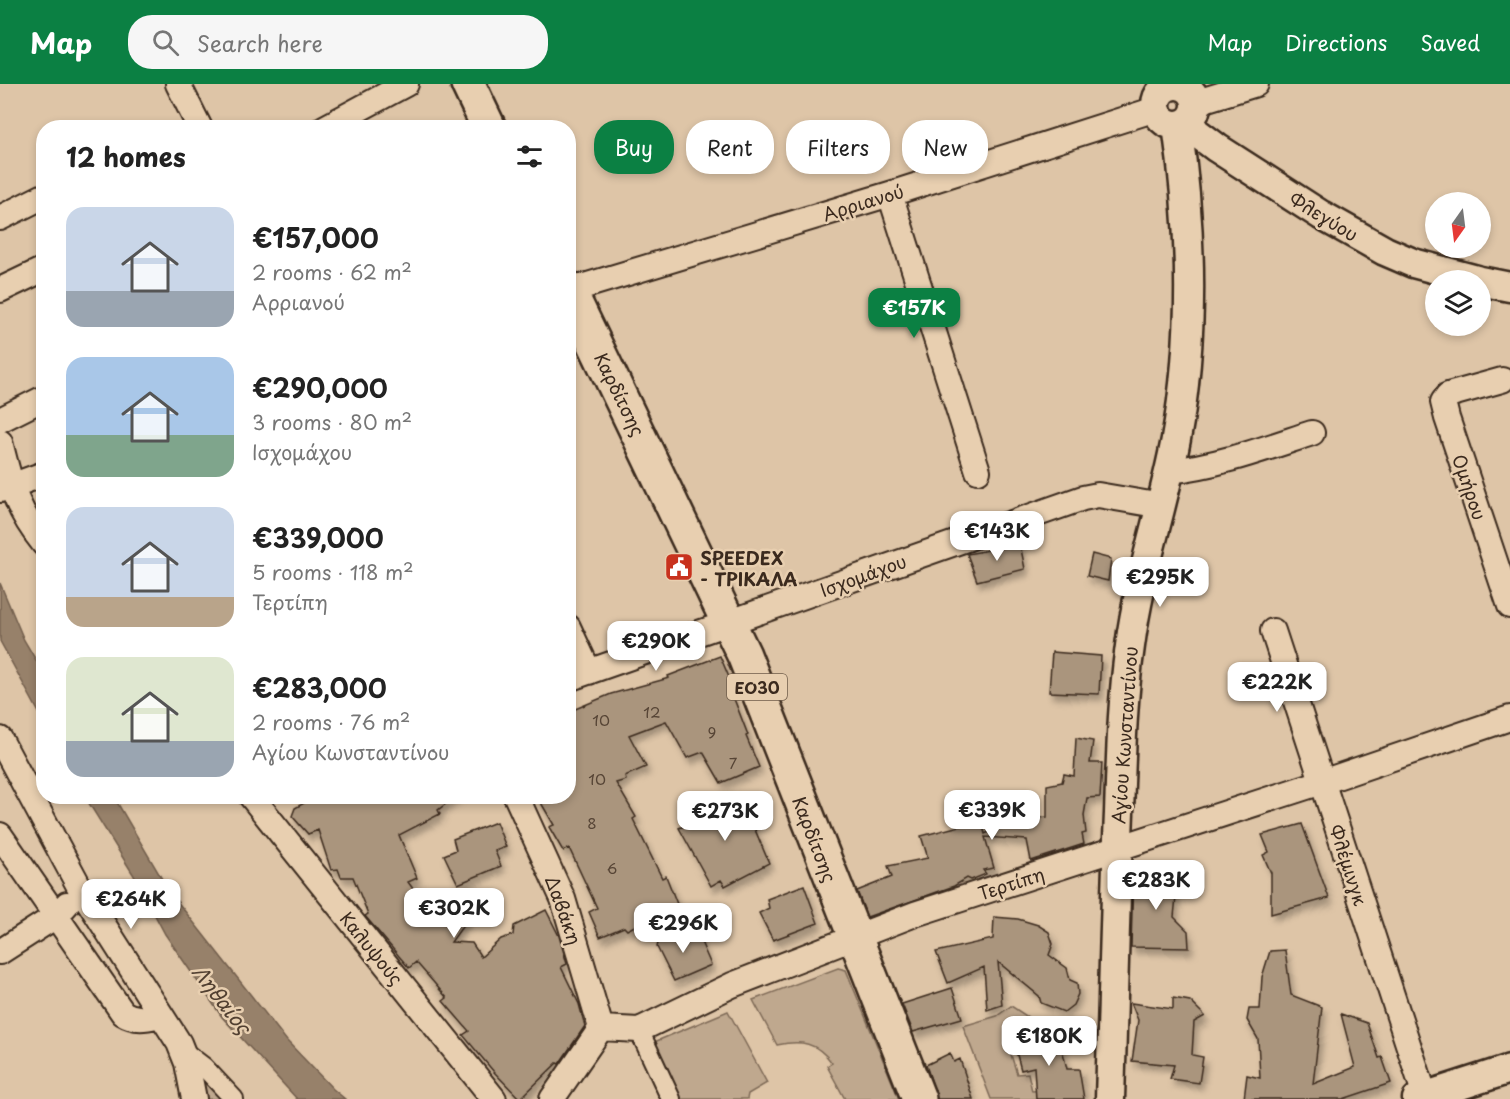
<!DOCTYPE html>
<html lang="en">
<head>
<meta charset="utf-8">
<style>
	:root { --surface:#fff; --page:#f6f6f6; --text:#222; --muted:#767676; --accent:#0b8043 }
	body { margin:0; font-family:"Playpen Sans",sans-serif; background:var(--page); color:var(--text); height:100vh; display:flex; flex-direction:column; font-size:22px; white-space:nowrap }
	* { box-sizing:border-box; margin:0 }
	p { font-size:20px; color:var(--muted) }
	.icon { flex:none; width:33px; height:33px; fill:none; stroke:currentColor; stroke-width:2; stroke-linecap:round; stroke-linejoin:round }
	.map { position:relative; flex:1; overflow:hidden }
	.drawer { position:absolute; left:36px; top:36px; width:540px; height:684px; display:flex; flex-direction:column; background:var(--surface); border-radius:24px; box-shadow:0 3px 9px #0003 }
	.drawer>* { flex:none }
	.banner { position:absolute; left:594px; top:36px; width:570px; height:54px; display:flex; gap:12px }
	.needle { width:39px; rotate:194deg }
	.controls { position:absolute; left:1425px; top:108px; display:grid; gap:12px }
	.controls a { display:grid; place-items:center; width:66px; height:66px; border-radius:50%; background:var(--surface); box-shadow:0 3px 9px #0003; font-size:30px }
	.price { position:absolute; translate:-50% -51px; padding:0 14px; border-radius:12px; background:#fff; color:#222; font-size:20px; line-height:39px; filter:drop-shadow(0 2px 3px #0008) }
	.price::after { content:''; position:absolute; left:50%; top:36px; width:18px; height:14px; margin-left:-9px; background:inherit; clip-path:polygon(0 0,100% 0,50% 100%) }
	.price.active { background:var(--accent); color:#fff }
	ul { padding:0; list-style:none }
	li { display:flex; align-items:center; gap:18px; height:150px; padding:0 30px }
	li span { display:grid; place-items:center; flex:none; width:168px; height:120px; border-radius:18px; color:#555 }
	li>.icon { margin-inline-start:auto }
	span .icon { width:72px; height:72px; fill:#fffc; stroke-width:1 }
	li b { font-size:26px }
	h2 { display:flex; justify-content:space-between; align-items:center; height:72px; padding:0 30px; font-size:26px }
	.chip { padding:0 21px; border-radius:24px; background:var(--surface); box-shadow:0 3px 9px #0003; font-size:21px; line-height:54px }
	.chip.active { background:var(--accent); color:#fff }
	header { display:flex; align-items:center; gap:36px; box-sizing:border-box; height:84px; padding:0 30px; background:var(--accent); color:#fff }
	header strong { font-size:28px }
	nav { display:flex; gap:33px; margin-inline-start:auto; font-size:21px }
	.search { width:420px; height:54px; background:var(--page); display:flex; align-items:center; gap:15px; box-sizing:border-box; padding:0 21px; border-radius:24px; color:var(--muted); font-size:22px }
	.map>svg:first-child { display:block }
	.green { fill:#bfa88e; stroke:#7d6956; stroke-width:1.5 }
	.water { fill:#97816b; stroke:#725e4c; stroke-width:1.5 }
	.building { fill:#aa957d; stroke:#3b2a1e; stroke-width:1.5; filter:url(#shadow) }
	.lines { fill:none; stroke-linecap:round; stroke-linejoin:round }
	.pedestrian-casing { stroke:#3b2a1e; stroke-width:22 }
	.minor-casing { stroke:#3b2a1e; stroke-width:28 }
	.tertiary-casing { stroke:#3b2a1e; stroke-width:33 }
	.primary-casing { stroke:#3b2a1e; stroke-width:38 }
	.pedestrian { stroke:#e8cfb0; stroke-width:18 }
	.minor { stroke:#e8cfb0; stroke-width:24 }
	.tertiary { stroke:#e8cfb0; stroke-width:28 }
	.primary { stroke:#e8cfb0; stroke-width:33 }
	.labels { text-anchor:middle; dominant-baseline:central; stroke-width:5; stroke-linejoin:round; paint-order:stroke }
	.number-label { font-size:15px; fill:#574536 }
	.shield { fill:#e8cfb0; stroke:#6f5c4a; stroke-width:1.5 }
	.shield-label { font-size:16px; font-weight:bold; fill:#3b2a1e }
	.street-label { font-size:18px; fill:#3b2a1e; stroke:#e8cfb0 }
	.poi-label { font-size:18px; font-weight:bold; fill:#3b2a1e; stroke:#e8cfb0; text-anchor:start }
	.water-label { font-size:20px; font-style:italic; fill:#524031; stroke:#e8cfb0 }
</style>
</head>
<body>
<header>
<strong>Map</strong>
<div class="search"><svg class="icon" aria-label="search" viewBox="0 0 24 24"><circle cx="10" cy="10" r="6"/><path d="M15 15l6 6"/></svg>Search here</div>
<nav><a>Map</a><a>Directions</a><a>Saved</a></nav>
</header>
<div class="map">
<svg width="1510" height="1015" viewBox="0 0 1510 1015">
	<defs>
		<filter id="shadow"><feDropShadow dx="3.5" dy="6" stdDeviation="3" flood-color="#0004"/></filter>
	</defs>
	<rect width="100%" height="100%" fill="#dec5a7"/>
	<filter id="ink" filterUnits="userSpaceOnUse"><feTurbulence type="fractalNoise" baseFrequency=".0167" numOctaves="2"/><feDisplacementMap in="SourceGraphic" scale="12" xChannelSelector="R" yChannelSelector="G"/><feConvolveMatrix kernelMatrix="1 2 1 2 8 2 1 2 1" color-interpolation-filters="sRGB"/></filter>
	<g filter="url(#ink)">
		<path class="green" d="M838,884L846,886L899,1015H845L827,982L832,979C817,958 801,956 777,961L753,916Z
			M1011,922L1040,941L1007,958L1017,990L1028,989L1032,1007L1047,1006L1050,1015H991L963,942L997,932Z
			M728,927L767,999L748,1010L747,1015H677L652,959Z
			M202,994L230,1015H201Z"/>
		<path class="water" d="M0,499L24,556L43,588V636L0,557Z
			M85,713H114L169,807L287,957L333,1005L345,1015H297L222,933L165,850L133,790Z"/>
		<path class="building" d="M1020,460L1025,485L977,497L967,470Z
			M1092,470L1111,475L1108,497L1087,492Z
			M1052,568L1101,572L1099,610L1049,608Z
			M720,572L734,605L731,607L748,651L746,652L759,683L721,699L703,668L687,674L666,637L629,651L646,683L625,692L626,696L616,699L636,733L633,735L662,794L666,792L677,820L627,846L624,843L600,853L589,828L597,824L569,764L563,767L549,743L554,741L537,712H568V628L611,610L669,594L668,592Z
			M1076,654L1093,657L1090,679H1102L1100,713L1087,714L1084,731L1086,749L1082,750L1084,760L1031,777L1027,756L985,753L994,784L983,786L986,790L971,796L967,794L954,802L867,833L857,807L892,793L888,782L928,774L921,752L975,738H982L985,750L1017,735L1022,731L1027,735L1047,733V701L1062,698L1064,690L1074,692Z
			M740,710L769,779L725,802L721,796L711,802L679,744L697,737L696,732Z
			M313,712H456L438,726L440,730L399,751L417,794L408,798L434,833L449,827L455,822L467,836L451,858L472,859L481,873L501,855L513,851L514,842L546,826L559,852L567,880L561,883L579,920L585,942L559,980L557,979L520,1015L494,988L463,951L469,947L443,917L447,914L416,878L409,884L365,832L368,830L353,793H341L338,785L331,786L318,746L308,750L292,732L295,724L304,719V715Z
			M496,738L506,763L495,767L501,782L458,800L444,771L456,766L453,755Z
			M1302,740L1329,814L1271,830V789L1263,771L1269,768L1262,751Z
			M1164,781L1165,785L1170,782L1176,813L1174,833L1188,847L1189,864L1131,863L1133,791Z
			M804,801L818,839L773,856L759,829L769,824L767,815Z
			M994,833L1018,835L1038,841L1049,848L1053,860L1049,871L1067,884L1070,896L1077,899L1078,910L1073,921L1064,928L1041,919L1039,912L998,878L1002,921L987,926L984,883L948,899L936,868L993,855Z
			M695,844L711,881L674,897L657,863L659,855Z
			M1285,866L1291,911L1322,923L1313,1000L1355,983L1341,930L1367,939L1379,974L1382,973L1391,999L1343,1015H1244L1247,991L1260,994L1258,955L1247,936L1249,925H1260L1262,893L1270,867Z
			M952,904L962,934L913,948L902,920Z
			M1173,914L1190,917L1205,932L1194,938L1192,971L1203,973L1199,999L1170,995L1174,981L1132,977L1138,936L1131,919L1173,925Z
			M1058,948L1067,985H1079L1084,1015H1036L1034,983L1021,986L1013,956Z
			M950,969L954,978L960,975L973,1015H937L926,981Z"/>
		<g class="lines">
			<g class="pedestrian-casing">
				<path id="pedestrian" d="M639,946L671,1015
					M183,967L204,983L234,1015"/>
			</g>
			<g class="minor-casing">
				<path id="minor" d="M178,0L200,44
					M1171,0V1
					M1196,22L1207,15L1256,0
					M324,44L406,0
					M890,110L978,387
					M0,134L44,112
					M0,206L44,185
					M568,207L890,110L1156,25
					M1502,296L1448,311L1443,318L1447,334L1510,522
					M0,336L44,314
					M0,358C11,401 15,424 44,460
					M1169,387C1218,382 1266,364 1312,349
					M0,406L44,390
					M568,543L589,588
					M1273,547L1426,1015
					M568,595L1083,414L1098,411L1162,422
					M0,655L80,804L179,959L187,979L194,1015
					M251,712L494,1015
					M516,712L563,815L601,944
					M0,751L123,929C136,937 147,934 161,931
					M0,868L56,832L67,820
					M552,1015L601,944L639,946L732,901L915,830L1322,698L1510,634"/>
			</g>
			<g class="tertiary-casing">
				<path id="tertiary" d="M1156 21a20 20 0 1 1 40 0a20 20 0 1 1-40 0Z
					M1187,38L1197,49L1217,64L1321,131L1385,167L1413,179L1477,196
					M1480,197L1510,203
					M1110,1015C1113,920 1115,824 1119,729C1121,673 1122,617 1130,562C1139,492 1163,424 1176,355C1195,251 1192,146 1177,41
					M1417,1015L1510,985"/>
			</g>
			<g class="primary-casing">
				<path id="primary" d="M468,0L489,44
					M568,204L744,571L919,1015"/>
			</g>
			<use href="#pedestrian" class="pedestrian"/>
			<use href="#minor" class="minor"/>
			<use href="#tertiary" class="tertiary"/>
			<use href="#primary" class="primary"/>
		</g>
	</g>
	<defs>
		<g id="civic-square" transform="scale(1.5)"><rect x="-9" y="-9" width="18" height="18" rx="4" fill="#c8321e" stroke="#e8cfb0"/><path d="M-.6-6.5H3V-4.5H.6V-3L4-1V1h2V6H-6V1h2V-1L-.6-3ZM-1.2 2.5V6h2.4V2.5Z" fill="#fff"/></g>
	</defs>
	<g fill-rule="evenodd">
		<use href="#civic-square" x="679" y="483"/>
	</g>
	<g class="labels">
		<g class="number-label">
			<text x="652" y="627">12</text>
			<text x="601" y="635">10</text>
			<text x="712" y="647">9</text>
			<text x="733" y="678">7</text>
			<text x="597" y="694">10</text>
			<text x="592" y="738">8</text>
			<text x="612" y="783">6</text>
		</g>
		<rect class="shield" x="727" y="590" width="60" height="26" rx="4.5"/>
		<g class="shield-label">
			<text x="757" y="603">ΕΟ30</text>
		</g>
		<g class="street-label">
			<text transform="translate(863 118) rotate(-17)">Αρριανού</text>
			<text transform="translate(1324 132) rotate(31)">Φλεγύου</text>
			<text transform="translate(620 310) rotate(64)">Καρδίτσης</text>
			<text transform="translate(1470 403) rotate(71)">Ομήρου</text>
			<text transform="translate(863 491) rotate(-20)">Ισχομάχου</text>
			<text transform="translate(1124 651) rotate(-86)">Αγίου Κωνσταντίνου</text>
			<text transform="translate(815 755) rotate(69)">Καρδίτσης</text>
			<text transform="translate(1349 781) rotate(72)">Φλέμινγκ</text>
			<text transform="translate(1011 799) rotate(-18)">Τερτίπη</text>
			<text transform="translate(564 826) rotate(70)">Δαβάκη</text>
			<text transform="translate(372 864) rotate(51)">Καλυψούς</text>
		</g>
		<g class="poi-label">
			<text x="700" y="473">SPEEDEX<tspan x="700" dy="21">- ΤΡΙΚΑΛΑ</tspan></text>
		</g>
		<g class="water-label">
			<text transform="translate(222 915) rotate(52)">Ληθαίος</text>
		</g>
	</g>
</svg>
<div class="controls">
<a><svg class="needle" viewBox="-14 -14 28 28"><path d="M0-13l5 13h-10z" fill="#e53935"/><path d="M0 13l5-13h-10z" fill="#767676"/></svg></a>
<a><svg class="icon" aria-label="layers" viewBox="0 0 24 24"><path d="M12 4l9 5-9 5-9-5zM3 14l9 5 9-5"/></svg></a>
</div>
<b class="price active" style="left:914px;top:255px">€157K</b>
<b class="price" style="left:997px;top:478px">€143K</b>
<b class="price" style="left:1160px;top:524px">€295K</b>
<b class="price" style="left:656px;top:588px">€290K</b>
<b class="price" style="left:1277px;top:629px">€222K</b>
<b class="price" style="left:992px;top:757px">€339K</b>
<b class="price" style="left:725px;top:758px">€273K</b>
<b class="price" style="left:1156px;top:827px">€283K</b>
<b class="price" style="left:131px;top:846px">€264K</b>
<b class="price" style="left:454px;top:855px">€302K</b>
<b class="price" style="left:683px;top:870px">€296K</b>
<b class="price" style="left:1049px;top:983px">€180K</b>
<div class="banner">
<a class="chip active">Buy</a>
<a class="chip">Rent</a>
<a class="chip">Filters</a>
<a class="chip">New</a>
</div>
<section class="drawer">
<h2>12 homes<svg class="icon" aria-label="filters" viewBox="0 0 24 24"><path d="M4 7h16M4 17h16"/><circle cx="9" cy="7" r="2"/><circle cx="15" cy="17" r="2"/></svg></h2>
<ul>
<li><span style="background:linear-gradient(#c9d6e8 70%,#9aa5b1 0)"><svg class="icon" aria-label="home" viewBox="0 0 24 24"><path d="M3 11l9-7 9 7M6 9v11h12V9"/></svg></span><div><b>€157,000</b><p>2 rooms · 62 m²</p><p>Αρριανού</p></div></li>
<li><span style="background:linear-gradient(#a9c7e8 65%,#7fa58c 0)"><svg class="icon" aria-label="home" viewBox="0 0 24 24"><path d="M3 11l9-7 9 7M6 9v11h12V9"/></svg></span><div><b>€290,000</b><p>3 rooms · 80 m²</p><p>Ισχομάχου</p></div></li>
<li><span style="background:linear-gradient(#c9d6e8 75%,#b9a48a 0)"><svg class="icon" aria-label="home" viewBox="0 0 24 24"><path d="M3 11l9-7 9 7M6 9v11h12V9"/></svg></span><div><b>€339,000</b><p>5 rooms · 118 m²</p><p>Τερτίπη</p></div></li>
<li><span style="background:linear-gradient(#dfe7d0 70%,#9aa5b1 0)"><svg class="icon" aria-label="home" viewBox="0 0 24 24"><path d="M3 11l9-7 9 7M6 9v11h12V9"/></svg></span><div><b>€283,000</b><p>2 rooms · 76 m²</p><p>Αγίου Κωνσταντίνου</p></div></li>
</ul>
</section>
</div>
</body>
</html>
